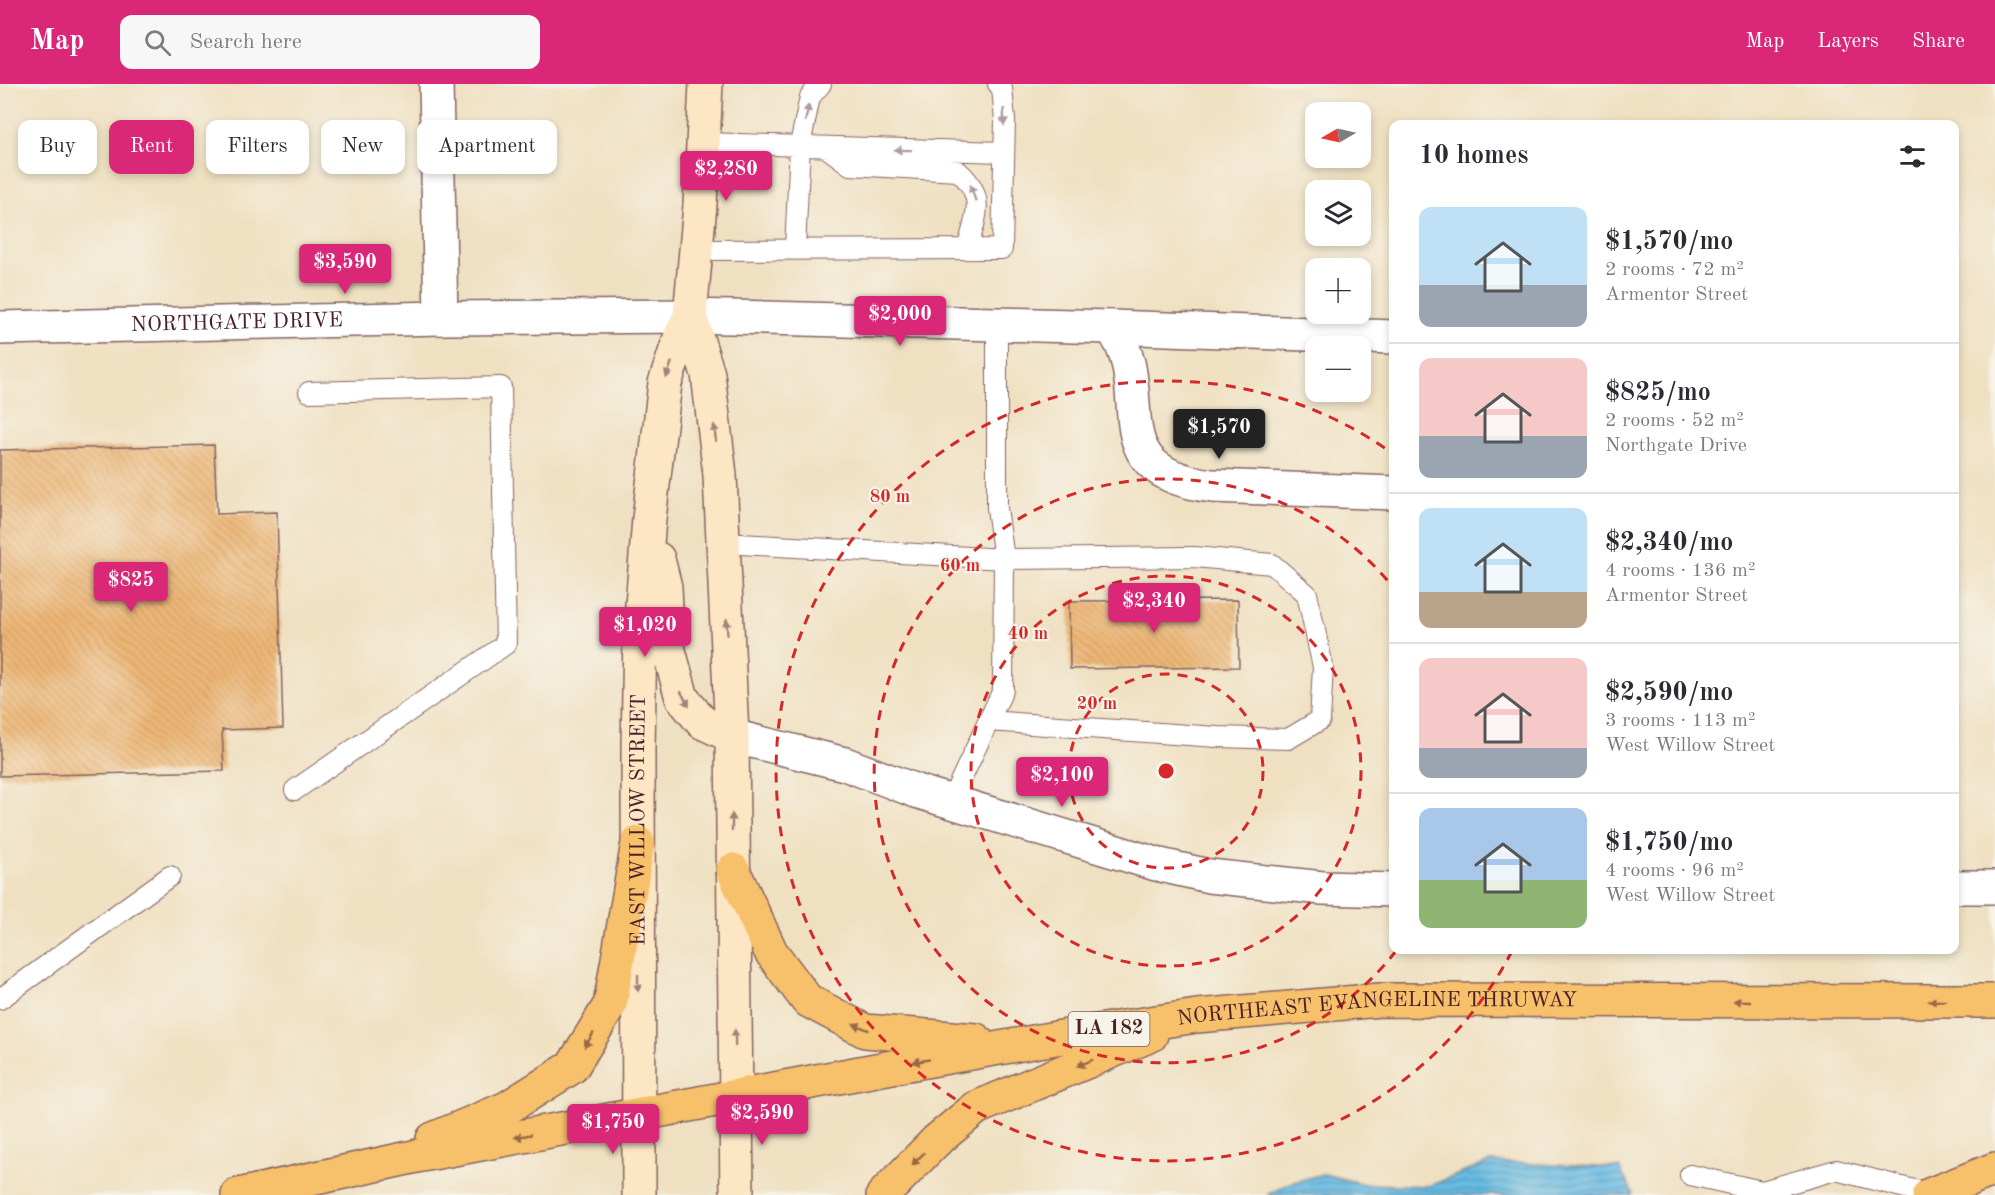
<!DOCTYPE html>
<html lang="en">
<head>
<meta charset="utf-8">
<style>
	:root { --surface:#fff; --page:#f7f7f7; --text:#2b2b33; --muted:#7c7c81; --line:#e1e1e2; --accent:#db2777 }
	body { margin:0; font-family:"Old Standard TT",serif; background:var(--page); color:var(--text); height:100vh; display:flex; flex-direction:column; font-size:22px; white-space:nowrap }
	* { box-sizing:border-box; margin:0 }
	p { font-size:20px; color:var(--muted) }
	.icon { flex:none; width:33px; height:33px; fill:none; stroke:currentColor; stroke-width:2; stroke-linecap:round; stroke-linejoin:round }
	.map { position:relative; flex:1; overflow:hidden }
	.side { position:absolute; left:1389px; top:36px; width:570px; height:834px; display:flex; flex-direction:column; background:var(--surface); border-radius:12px; box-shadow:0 3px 9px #0003 }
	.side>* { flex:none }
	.banner { position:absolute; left:18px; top:36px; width:570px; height:54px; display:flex; gap:12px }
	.needle { width:39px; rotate:261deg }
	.tools { position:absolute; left:1305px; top:18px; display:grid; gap:12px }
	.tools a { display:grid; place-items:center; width:66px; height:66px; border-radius:12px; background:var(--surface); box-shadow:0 3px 9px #0003; font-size:30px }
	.price { position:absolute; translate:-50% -51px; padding:0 14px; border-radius:6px; background:var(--accent); color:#fff; font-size:20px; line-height:39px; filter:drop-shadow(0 2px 3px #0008) }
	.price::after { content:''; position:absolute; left:50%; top:36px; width:18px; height:14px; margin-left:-9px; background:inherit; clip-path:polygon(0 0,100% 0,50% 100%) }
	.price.active { background:#222; color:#fff }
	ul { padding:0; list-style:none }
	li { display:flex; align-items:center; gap:18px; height:150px; padding:0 30px }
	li+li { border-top:2px solid var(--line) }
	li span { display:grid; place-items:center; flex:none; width:168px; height:120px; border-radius:12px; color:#555 }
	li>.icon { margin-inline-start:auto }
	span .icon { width:72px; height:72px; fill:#fffc; stroke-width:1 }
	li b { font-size:26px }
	h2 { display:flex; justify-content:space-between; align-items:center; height:72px; padding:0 30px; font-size:26px }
	.tag { padding:0 21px; border-radius:12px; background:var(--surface); box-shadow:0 3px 9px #0003; font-size:21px; line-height:54px }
	.tag.active { background:var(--accent); color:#fff }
	header { display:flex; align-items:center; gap:36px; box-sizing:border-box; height:84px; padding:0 30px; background:var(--accent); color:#fff }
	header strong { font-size:28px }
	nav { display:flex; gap:33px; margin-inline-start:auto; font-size:21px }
	.search { width:420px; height:54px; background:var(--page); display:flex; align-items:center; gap:15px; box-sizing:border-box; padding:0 21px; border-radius:12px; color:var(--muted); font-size:22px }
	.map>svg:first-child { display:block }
	.water { fill:url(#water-rules); stroke:#586d87; stroke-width:1.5 }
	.building { fill:url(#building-back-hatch) }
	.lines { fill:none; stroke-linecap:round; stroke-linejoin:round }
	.service-casing { stroke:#846360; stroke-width:22 }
	.minor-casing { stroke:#846360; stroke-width:36 }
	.tertiary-casing { stroke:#846360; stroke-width:36 }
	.secondary-casing { stroke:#846360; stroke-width:36 }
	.trunk-casing { stroke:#846360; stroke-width:36 }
	.service { stroke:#fff; stroke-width:20 }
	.minor { stroke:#fff; stroke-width:33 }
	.tertiary { stroke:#fff; stroke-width:33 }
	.secondary { stroke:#fce6c4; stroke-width:33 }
	.trunk { stroke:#f7c06b; stroke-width:33 }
	.oneway { fill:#ae9aa0 }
	.oneway2 { fill:#a38278 }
	.oneway3 { fill:#986748 }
	.ring { fill:none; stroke:#d62828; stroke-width:3; stroke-dasharray:10 8 }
	.labels { text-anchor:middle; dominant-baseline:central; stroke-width:4.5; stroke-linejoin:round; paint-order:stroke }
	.shield { fill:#f7f3e8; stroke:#7e5f64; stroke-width:1.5 }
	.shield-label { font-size:20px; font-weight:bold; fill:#4a1f2b }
	.street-label { font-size:21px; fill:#4a1f2b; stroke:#f7f3e8 }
	.centre { fill:#d62828; stroke:#f7f3e8; stroke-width:3 }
	.ring-label { font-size:18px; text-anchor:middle; font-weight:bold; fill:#d62828; stroke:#f7f3e8; stroke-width:4.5; stroke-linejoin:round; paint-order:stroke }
</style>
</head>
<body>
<header>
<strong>Map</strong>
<div class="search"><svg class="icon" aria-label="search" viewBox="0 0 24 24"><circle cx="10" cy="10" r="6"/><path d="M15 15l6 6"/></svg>Search here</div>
<nav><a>Map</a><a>Layers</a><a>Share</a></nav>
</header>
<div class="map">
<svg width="1995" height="1111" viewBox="0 0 1995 1111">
	<defs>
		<pattern id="water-rules" width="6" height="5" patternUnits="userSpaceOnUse" patternTransform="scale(1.5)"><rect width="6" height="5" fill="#67bbe3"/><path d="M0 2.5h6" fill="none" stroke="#5797b8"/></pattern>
		<pattern id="building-back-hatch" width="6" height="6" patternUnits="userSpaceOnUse" patternTransform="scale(1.5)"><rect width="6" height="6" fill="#edb674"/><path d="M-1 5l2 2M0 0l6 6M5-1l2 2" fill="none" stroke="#cd9c65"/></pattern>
	</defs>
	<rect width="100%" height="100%" fill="#f7f3e8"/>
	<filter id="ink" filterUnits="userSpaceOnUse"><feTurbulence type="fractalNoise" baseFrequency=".0167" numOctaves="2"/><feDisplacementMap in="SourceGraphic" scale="12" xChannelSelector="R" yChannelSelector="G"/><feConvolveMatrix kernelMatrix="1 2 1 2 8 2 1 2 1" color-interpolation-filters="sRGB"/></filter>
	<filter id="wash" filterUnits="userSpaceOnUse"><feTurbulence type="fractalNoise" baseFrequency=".008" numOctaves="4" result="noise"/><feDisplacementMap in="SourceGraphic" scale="24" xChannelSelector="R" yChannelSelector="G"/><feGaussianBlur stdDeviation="1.35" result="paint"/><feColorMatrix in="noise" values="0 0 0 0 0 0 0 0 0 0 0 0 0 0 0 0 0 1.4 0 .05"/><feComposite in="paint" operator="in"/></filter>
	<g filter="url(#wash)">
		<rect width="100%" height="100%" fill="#efe0c1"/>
		<path class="water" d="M1490,1078L1619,1084L1633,1109L1631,1111H1267L1290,1099L1323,1090L1364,1100L1429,1102Z"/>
		<g id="blocks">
			<path class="building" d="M214,361L217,430L277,428L283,644L222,646L224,687L0,692V366Z
				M1238,516L1239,583L1070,585L1069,517Z"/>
		</g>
	</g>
	<g filter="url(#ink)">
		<use href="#blocks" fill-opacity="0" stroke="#846360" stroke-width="1.5"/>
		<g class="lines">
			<g class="service-casing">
				<path id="service" d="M704,59L1003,68
					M827,64L850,81L958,87C987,112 976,134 967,165
					M795,165L800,61L810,13L821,0
					M696,166L1002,165L1005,36L1002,4L998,0
					M723,459L1004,475L1003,606L951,717
					M988,637L1217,653L1288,655L1320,636L1323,583L1307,510L1272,480L1194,473L1004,475L997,424V240
					M295,706L506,560L501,303L309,308
					M0,915L170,792
					M1690,1091L1762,1107L1836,1086L1929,1110"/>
			</g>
			<g class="minor-casing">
				<g id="minor">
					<path d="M436,0L441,234"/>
					<path id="s1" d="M0,244L441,234L690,232L1111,243"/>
					<path d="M1394,253L1111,243C1160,306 1092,387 1212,402L1394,409"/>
				</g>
			</g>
			<g class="tertiary-casing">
				<path id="tertiary" d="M732,652L845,680L916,707L1156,780L1209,792L1323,804L1394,806
					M1954,803H1995"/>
			</g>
			<g class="secondary-casing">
				<g id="secondary">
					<path d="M690,232L708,290L720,391L732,652L737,1111"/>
					<path d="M658,475L665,503L668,563L682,614L702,638L732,652"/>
					<path id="s2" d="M639,1111L638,665L640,546L649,435L665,299L681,251L690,232L700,121L706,0"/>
				</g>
			</g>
			<g class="trunk-casing">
				<g id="trunk">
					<path d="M733,786L771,868L807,916L865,947L976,956"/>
					<path d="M433,1055L507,1024L572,983L610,921L638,759"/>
					<path id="s3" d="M238,1111L422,1071L908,980L1090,948L1197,932L1380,916L1995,917"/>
					<path d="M883,1111L936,1057L976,1024L1151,951"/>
					<path d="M1929,1111L1995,1085"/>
				</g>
			</g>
			<use href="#service" class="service"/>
			<use href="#minor" class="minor"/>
			<use href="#tertiary" class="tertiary"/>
			<use href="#secondary" class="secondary"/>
			<use href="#trunk" class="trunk"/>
		</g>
		<defs><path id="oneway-solid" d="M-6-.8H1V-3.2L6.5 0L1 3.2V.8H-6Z" transform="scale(1.5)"/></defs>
		<g class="oneway">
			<use href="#oneway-solid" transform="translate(807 29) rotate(-79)"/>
			<use href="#oneway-solid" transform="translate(1004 33) rotate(88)"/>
			<use href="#oneway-solid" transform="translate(903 66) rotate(-179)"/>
			<use href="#oneway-solid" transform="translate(973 109) rotate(-108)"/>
		</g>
		<g class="oneway2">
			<use href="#oneway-solid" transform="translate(669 286) rotate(109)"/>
			<use href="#oneway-solid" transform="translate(715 349) rotate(-97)"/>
			<use href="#oneway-solid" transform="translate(727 543) rotate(-93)"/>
			<use href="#oneway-solid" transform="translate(685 615) rotate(60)"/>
			<use href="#oneway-solid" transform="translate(732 738) rotate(-90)"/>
			<use href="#oneway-solid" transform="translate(638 899) rotate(90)"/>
			<use href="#oneway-solid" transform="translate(735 954) rotate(-91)"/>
		</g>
		<g class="oneway3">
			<use href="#oneway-solid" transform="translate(1742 917) rotate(-180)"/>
			<use href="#oneway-solid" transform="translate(1937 917) rotate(-180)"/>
			<use href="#oneway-solid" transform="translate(861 943) rotate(-158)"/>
			<use href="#oneway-solid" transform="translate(589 956) rotate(122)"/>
			<use href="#oneway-solid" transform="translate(921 977) rotate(170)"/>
			<use href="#oneway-solid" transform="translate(1085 979) rotate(157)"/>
			<use href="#oneway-solid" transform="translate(523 1052) rotate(170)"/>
			<use href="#oneway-solid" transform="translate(918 1075) rotate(135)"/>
		</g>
	</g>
	<g class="ring">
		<circle cx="1166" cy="687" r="97"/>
		<circle cx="1166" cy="687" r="195"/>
		<path d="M1396 867A292 292 0 1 1 1393 503"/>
		<path d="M1512 867A390 390 0 1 1 1392 369"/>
	</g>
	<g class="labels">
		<rect class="shield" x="1068.5" y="928" width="81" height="34" rx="4.5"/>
		<g class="shield-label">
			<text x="1109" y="945">LA 182</text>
		</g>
		<g class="street-label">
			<text stroke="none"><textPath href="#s1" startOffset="237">NORTHGATE DRIVE</textPath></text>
			<text stroke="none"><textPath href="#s2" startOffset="375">EAST WILLOW STREET</textPath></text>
			<text stroke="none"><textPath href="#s3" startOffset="1156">NORTHEAST EVANGELINE THRUWAY</textPath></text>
		</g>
	</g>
	<circle cx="1166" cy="687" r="9" class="centre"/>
	<g class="ring-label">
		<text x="890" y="418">80 m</text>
		<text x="960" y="487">60 m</text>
		<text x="1028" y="555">40 m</text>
		<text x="1097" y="625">20 m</text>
	</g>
</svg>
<div class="tools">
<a><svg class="needle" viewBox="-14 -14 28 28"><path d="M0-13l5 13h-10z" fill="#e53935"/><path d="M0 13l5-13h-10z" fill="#7c7c81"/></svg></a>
<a><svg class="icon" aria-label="layers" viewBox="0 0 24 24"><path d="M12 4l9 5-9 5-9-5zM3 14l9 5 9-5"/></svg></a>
<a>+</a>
<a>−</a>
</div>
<b class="price" style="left:726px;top:118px">$2,280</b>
<b class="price" style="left:345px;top:211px">$3,590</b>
<b class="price" style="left:900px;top:263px">$2,000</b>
<b class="price active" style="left:1219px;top:376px">$1,570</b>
<b class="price" style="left:131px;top:529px">$825</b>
<b class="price" style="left:1154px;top:550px">$2,340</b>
<b class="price" style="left:645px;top:574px">$1,020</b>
<b class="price" style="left:1062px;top:724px">$2,100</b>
<b class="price" style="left:762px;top:1062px">$2,590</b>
<b class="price" style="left:613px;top:1071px">$1,750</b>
<div class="banner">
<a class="tag">Buy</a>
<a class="tag active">Rent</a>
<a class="tag">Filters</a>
<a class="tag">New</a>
<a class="tag">Apartment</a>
</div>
<section class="side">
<h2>10 homes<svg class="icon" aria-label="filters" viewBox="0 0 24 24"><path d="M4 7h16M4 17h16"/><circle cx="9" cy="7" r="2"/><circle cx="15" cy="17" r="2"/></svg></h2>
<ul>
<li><span style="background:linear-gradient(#bfe0f5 65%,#9aa5b1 0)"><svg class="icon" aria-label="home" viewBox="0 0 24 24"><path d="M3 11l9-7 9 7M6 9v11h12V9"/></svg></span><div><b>$1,570/mo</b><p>2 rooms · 72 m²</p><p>Armentor Street</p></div></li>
<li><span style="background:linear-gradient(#f6c9c9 65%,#9aa5b1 0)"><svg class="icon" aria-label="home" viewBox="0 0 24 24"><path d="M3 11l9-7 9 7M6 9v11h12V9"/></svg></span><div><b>$825/mo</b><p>2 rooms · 52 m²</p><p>Northgate Drive</p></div></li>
<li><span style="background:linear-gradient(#bfe0f5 70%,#b9a48a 0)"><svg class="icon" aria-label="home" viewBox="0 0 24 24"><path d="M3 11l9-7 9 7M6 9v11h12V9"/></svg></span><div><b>$2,340/mo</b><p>4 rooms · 136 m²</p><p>Armentor Street</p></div></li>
<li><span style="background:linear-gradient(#f6c9c9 75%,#9aa5b1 0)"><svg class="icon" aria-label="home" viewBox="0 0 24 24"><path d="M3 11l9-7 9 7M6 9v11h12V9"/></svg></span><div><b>$2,590/mo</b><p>3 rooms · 113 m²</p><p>West Willow Street</p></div></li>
<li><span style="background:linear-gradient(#a9c7e8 60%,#8fb573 0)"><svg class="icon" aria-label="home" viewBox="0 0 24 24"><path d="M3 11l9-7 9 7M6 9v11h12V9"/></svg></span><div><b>$1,750/mo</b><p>4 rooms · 96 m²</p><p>West Willow Street</p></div></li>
</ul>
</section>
</div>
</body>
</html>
